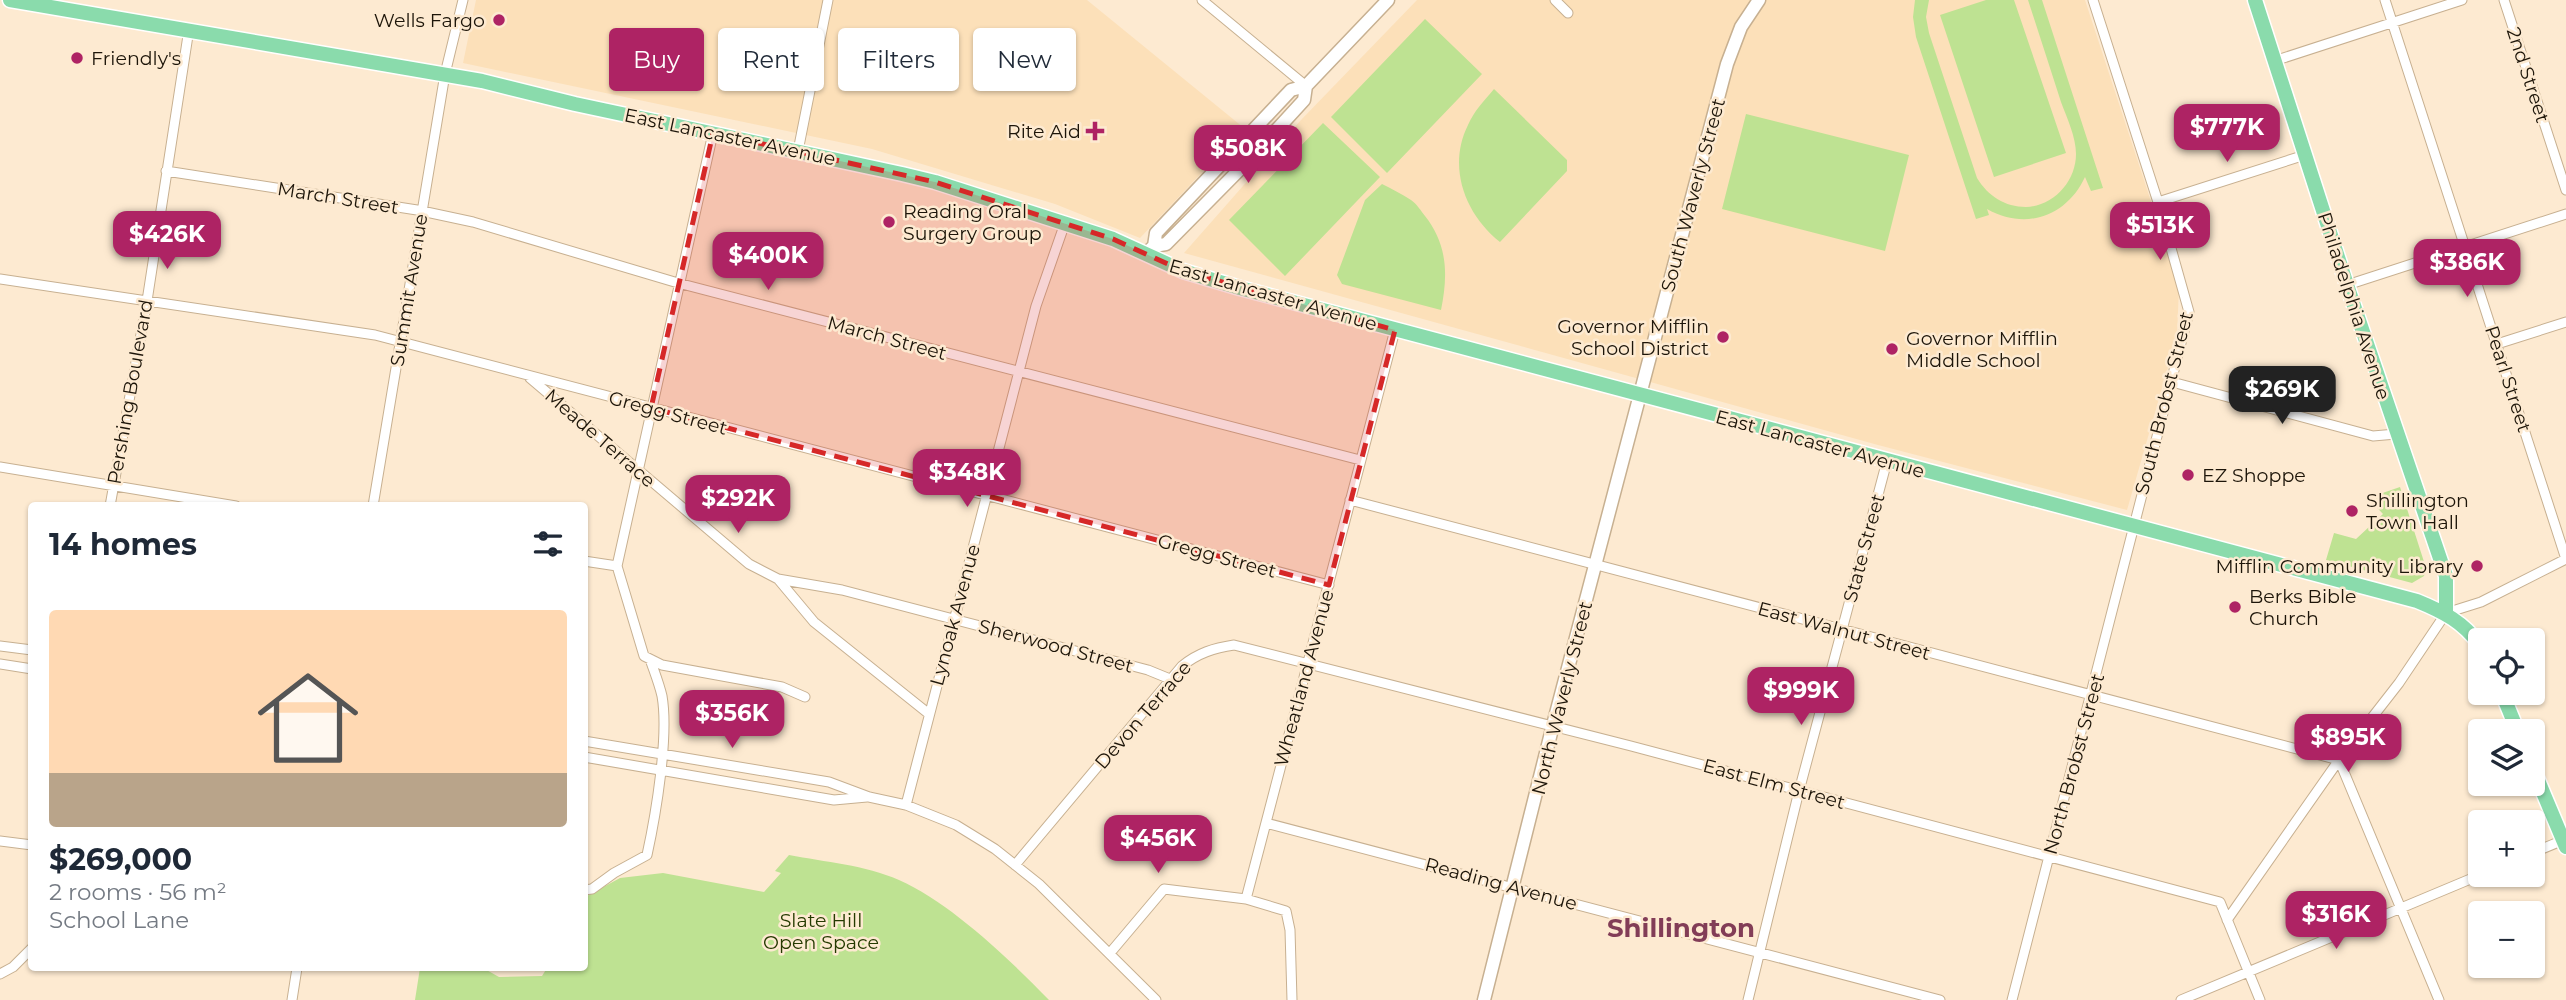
<!DOCTYPE html>
<html lang="en">
<head>
<meta charset="utf-8">
<style>
	:root { --surface:#fff; --page:#f2f2f3; --text:#1f2937; --muted:#747a83; --accent:#ae2364 }
	body { margin:0; font-family:Montserrat,sans-serif; background:var(--page); color:var(--text); height:100vh; display:flex; flex-direction:column; font-size:26px; white-space:nowrap }
	* { box-sizing:border-box; margin:0 }
	p { font-size:23px; color:var(--muted) }
	.icon { flex:none; width:38px; height:38px; fill:none; stroke:currentColor; stroke-width:2; stroke-linecap:round; stroke-linejoin:round }
	.map { position:relative; flex:1; overflow:hidden }
	.details { position:absolute; left:28px; top:502px; width:560px; height:469px; display:flex; flex-direction:column; background:var(--surface); border-radius:7px; box-shadow:0 2px 5px #0004 }
	.details>* { flex:none }
	.guide { position:absolute; left:609px; top:28px; width:665px; height:63px; display:flex; gap:14px }
	.controls { position:absolute; left:2468px; top:628px; display:grid; gap:14px }
	.controls a { display:grid; place-items:center; width:77px; height:77px; border-radius:7px; background:var(--surface); box-shadow:0 2px 5px #0004; font-size:35px }
	.price { position:absolute; translate:-50% -60px; padding:0 16px; border-radius:14px; background:var(--accent); color:#fff; font-size:23px; line-height:46px; filter:drop-shadow(0 2px 4px #0008) }
	.price::after { content:''; position:absolute; left:50%; top:42px; width:21px; height:16px; margin-left:-10px; background:inherit; clip-path:polygon(0 0,100% 0,50% 100%) }
	.price.active { background:#222; color:#fff }
	ul { padding:0; list-style:none }
	li { display:grid; align-content:center; gap:14px; height:371px; padding:0 21px }
	li span { display:grid; place-items:center; height:217px; border-radius:7px; color:#555 }
	li>.icon { margin-inline-start:auto }
	span .icon { width:126px; height:126px; fill:#fffc; stroke-width:1 }
	li b { font-size:30px }
	h2 { display:flex; justify-content:space-between; align-items:center; height:84px; padding:0 21px; font-size:30px }
	.chip { padding:0 24px; border-radius:7px; background:var(--surface); box-shadow:0 2px 5px #0004; font-size:24px; line-height:63px }
	.chip.active { background:var(--accent); color:#fff }
	.map>svg:first-child { display:block }
	.built { fill:#fce0b9 }
	.green { fill:#bee292 }
	.lines { fill:none; stroke-linecap:round; stroke-linejoin:round }
	.minor-casing { stroke:#c7b091; stroke-width:11 }
	.tertiary-casing { stroke:#c7b091; stroke-width:15 }
	.primary-casing { stroke:#fff; stroke-width:17 }
	.minor { stroke:#fff; stroke-width:9 }
	.tertiary { stroke:#fff; stroke-width:12 }
	.primary { stroke:#8adbac; stroke-width:14 }
	.marked { fill:#d62828; fill-opacity:0.2; stroke:#d62828; stroke-width:5; stroke-dasharray:14 9; stroke-linejoin:round }
	.poi-dot { fill:#ae2364; stroke:#fdead1; stroke-width:2.5 }
	.labels { text-anchor:middle; dominant-baseline:central; stroke-width:5; stroke-linejoin:round; paint-order:stroke }
	.poi-label { font-size:19px; fill:#1d1509; stroke:#fdead1; text-anchor:start }
	.street-label { font-size:19px; fill:#1d1509; stroke:#fdead1 }
	.park-label { font-size:19px; fill:#253a00; stroke:#fdead1 }
	.district-label { font-size:26px; font-weight:bold; fill:#823d57; stroke:#fdead1 }
</style>
</head>
<body>
<div class="map">
<svg width="2566" height="1000" viewBox="0 0 2566 1000">
	<rect width="100%" height="100%" fill="#fdead1"/>
	<path class="built" d="M476,0H1087L1244,128L1140,238L1055,204L872,149L463,63Z
		M1417,0H2085L2179,287L2177,336L2127,510L1878,445L1184,253L1301,120Z"/>
	<path class="green" d="M1915,0H1929L1926,17L1929,33L1977,178C1988,196 2005,207 2026,207C2054,206 2076,181 2076,154C2076,137 2067,118 2061,102C2050,68 2039,34 2028,0H2042L2103,188L2091,191L2085,177C2067,216 2026,231 1987,209L1989,215L1976,219L1916,37L1913,17Z
		M1986,0H2014L2066,153L1994,177L1940,15Z
		M1425,19L1482,74L1387,173L1331,117Z
		M1494,89L1567,160V171L1500,242C1465,214 1447,167 1468,125C1474,111 1484,101 1494,89Z
		M1746,114L1909,155L1885,251L1722,209Z
		M1323,123L1380,177L1285,276L1229,220Z
		M1382,184C1392,189 1402,194 1411,200C1417,204 1421,211 1425,216C1448,245 1448,276 1441,310L1342,284L1337,275L1365,200Z
		M2400,487L2426,568L2424,576L2412,583L2326,560L2334,533L2356,539L2383,514L2368,498Z
		M789,855C825,862 865,865 899,880C951,903 1009,959 1049,1000H415L420,968H483L499,977L542,976L547,968H584L585,897L620,878L663,873L764,892L781,873L775,871Z"/>
	<g class="lines">
		<g class="minor-casing">
			<path id="minor" d="M1202,0L1306,86
				M1555,0L1568,13
				M2385,0L2566,559
				M2504,0L2566,190
				M2274,61L2462,0
				M798,151L828,0
				M166,171L417,210L473,222L678,283L1360,460
				M2158,202L2305,155
				M0,279L375,335L1329,585
				M2347,285L2566,214
				M2497,344L2566,322
				M530,378L749,564L778,579L814,622L929,714
				M2172,382L2373,436L2396,434
				M0,467L236,506
				M1350,500L2339,760L2439,1000
				M110,506L147,301L189,29
				M373,506L445,74L463,0
				M584,561L617,566
				M778,579L842,590L1148,670L1170,679
				M0,646L32,650
				M650,659L662,665L782,687L805,697
				M0,664L32,669
				M584,741L829,782L869,797L906,805L956,825L995,849L1039,884L1156,1000
				M584,757L834,800L867,797
				M906,805L1036,306L1065,223
				M1266,823L1940,1000
				M0,841L32,845
				M2532,853L2566,839
				M1015,865L1182,666C1198,653 1214,648 1234,645L1631,746L2220,902L2260,1000
				M584,890L592,889L614,873L647,855C656,814 669,736 662,696C659,683 654,671 650,659L644,656L617,566L713,133
				M1246,899L1395,330
				M2227,920L2339,760L2399,683L2446,613L2481,602L2566,559
				M1110,953L1164,889L1246,899L1286,911L1290,930L1292,1000
				M0,974L13,967L32,948
				M292,1000L297,968
				M1748,1000L1799,791L1887,461
				M2012,1000L2189,312L2158,202L2093,0
				M2181,1000L2480,875"/>
		</g>
		<g class="tertiary-casing">
			<path id="tertiary" d="M1154,246L1166,244L1251,158L1304,100L1306,86
				M1145,254L1154,246L1156,233L1291,90L1306,86L1388,0
				M1484,1000L1553,725L1727,64L1741,27L1759,0"/>
		</g>
		<g class="primary-casing">
			<path id="primary" d="M10,0L482,81L575,104L902,174L935,182L1113,239L1183,271L1240,288L2417,601C2444,612 2463,622 2480,645
				M2255,0L2347,285L2446,576V613
				M2502,693L2518,732
				M2532,766L2566,847"/>
		</g>
		<use href="#minor" class="minor"/>
		<use href="#tertiary" class="tertiary"/>
		<use href="#primary" class="primary"/>
	</g>
	<path class="marked" d="M713,133L935,182L1113,239L1183,271L1395,330L1329,585L651,408Z"/>
	<g class="poi-dot">
		<circle cx="499" cy="20" r="7"/>
		<circle cx="77" cy="58" r="7"/>
		<path d="M1091.5 120.5h7v7h7v7h-7v7h-7v-7h-7v-7h7z"/>
		<circle cx="889" cy="222" r="7"/>
		<circle cx="1723" cy="337" r="7"/>
		<circle cx="1892" cy="349" r="7"/>
		<circle cx="2188" cy="475" r="7"/>
		<circle cx="2352" cy="511" r="7"/>
		<circle cx="2477" cy="566" r="7"/>
		<circle cx="2235" cy="607" r="7"/>
	</g>
	<g class="labels">
		<g class="poi-label">
			<text x="485" y="20" text-anchor="end">Wells Fargo</text>
			<text x="91" y="58">Friendly's</text>
			<text x="1081" y="131" text-anchor="end">Rite Aid</text>
			<text x="903" y="211">Reading Oral<tspan x="903" dy="22">Surgery Group</tspan></text>
			<text x="1709" y="326" text-anchor="end">Governor Mifflin<tspan x="1709" dy="22">School District</tspan></text>
			<text x="1906" y="338">Governor Mifflin<tspan x="1906" dy="22">Middle School</tspan></text>
			<text x="2202" y="475">EZ Shoppe</text>
			<text x="2366" y="500">Shillington<tspan x="2366" dy="22">Town Hall</tspan></text>
			<text x="2463" y="566" text-anchor="end">Mifflin Community Library</text>
			<text x="2249" y="596">Berks Bible<tspan x="2249" dy="22">Church</tspan></text>
		</g>
		<g class="street-label">
			<text transform="translate(2528 75) rotate(72)">2nd Street</text>
			<text transform="translate(730 137) rotate(12)">East Lancaster Avenue</text>
			<text transform="translate(1693 195) rotate(-75)">South Waverly Street</text>
			<text transform="translate(338 198) rotate(9)">March Street</text>
			<text transform="translate(409 290) rotate(-81)">Summit Avenue</text>
			<text transform="translate(1273 295) rotate(16)">East Lancaster Avenue</text>
			<text transform="translate(2354 306) rotate(72)">Philadelphia Avenue</text>
			<text transform="translate(887 338) rotate(15)">March Street</text>
			<text transform="translate(2508 379) rotate(72)">Pearl Street</text>
			<text transform="translate(130 392) rotate(-80)">Pershing Boulevard</text>
			<text transform="translate(2164 403) rotate(-76)">South Brobst Street</text>
			<text transform="translate(668 413) rotate(15)">Gregg Street</text>
			<text transform="translate(600 438) rotate(41)">Meade Terrace</text>
			<text transform="translate(1820 444) rotate(15)">East Lancaster Avenue</text>
			<text transform="translate(1864 548) rotate(-75)">State Street</text>
			<text transform="translate(1217 556) rotate(15)">Gregg Street</text>
			<text transform="translate(955 615) rotate(-75)">Lynoak Avenue</text>
			<text transform="translate(1844 631) rotate(15)">East Walnut Street</text>
			<text transform="translate(1056 646) rotate(15)">Sherwood Street</text>
			<text transform="translate(1304 678) rotate(-75)">Wheatland Avenue</text>
			<text transform="translate(1562 698) rotate(-76)">North Waverly Street</text>
			<text transform="translate(1143 715) rotate(-49)">Devon Terrace</text>
			<text transform="translate(2074 764) rotate(-75)">North Brobst Street</text>
			<text transform="translate(1774 784) rotate(15)">East Elm Street</text>
			<text transform="translate(1501 884) rotate(15)">Reading Avenue</text>
		</g>
		<g class="park-label">
			<text x="821" y="920">Slate Hill<tspan x="821" dy="22">Open Space</tspan></text>
		</g>
		<g class="district-label">
			<text x="1681" y="928">Shillington</text>
		</g>
	</g>
</svg>
<div class="controls">
<a><svg class="icon" aria-label="locate" viewBox="0 0 24 24"><circle cx="12" cy="12" r="6"/><path d="M12 2v4M12 18v4M2 12h4M18 12h4"/></svg></a>
<a><svg class="icon" aria-label="layers" viewBox="0 0 24 24"><path d="M12 4l9 5-9 5-9-5zM3 14l9 5 9-5"/></svg></a>
<a>+</a>
<a>−</a>
</div>
<b class="price" style="left:2227px;top:164px">$777K</b>
<b class="price" style="left:1248px;top:185px">$508K</b>
<b class="price" style="left:2160px;top:262px">$513K</b>
<b class="price" style="left:167px;top:271px">$426K</b>
<b class="price" style="left:768px;top:292px">$400K</b>
<b class="price" style="left:2467px;top:299px">$386K</b>
<b class="price active" style="left:2282px;top:426px">$269K</b>
<b class="price" style="left:967px;top:509px">$348K</b>
<b class="price" style="left:738px;top:535px">$292K</b>
<b class="price" style="left:1801px;top:727px">$999K</b>
<b class="price" style="left:732px;top:750px">$356K</b>
<b class="price" style="left:2348px;top:774px">$895K</b>
<b class="price" style="left:1158px;top:875px">$456K</b>
<b class="price" style="left:2336px;top:951px">$316K</b>
<div class="guide">
<a class="chip active">Buy</a>
<a class="chip">Rent</a>
<a class="chip">Filters</a>
<a class="chip">New</a>
</div>
<section class="details">
<h2>14 homes<svg class="icon" aria-label="filters" viewBox="0 0 24 24"><path d="M4 7h16M4 17h16"/><circle cx="9" cy="7" r="2"/><circle cx="15" cy="17" r="2"/></svg></h2>
<ul>
<li><span style="background:linear-gradient(#ffd9b3 75%,#b9a48a 0)"><svg class="icon" aria-label="home" viewBox="0 0 24 24"><path d="M3 11l9-7 9 7M6 9v11h12V9"/></svg></span><div><b>$269,000</b><p>2 rooms · 56 m²</p><p>School Lane</p></div></li>
</ul>
</section>
</div>
</body>
</html>
